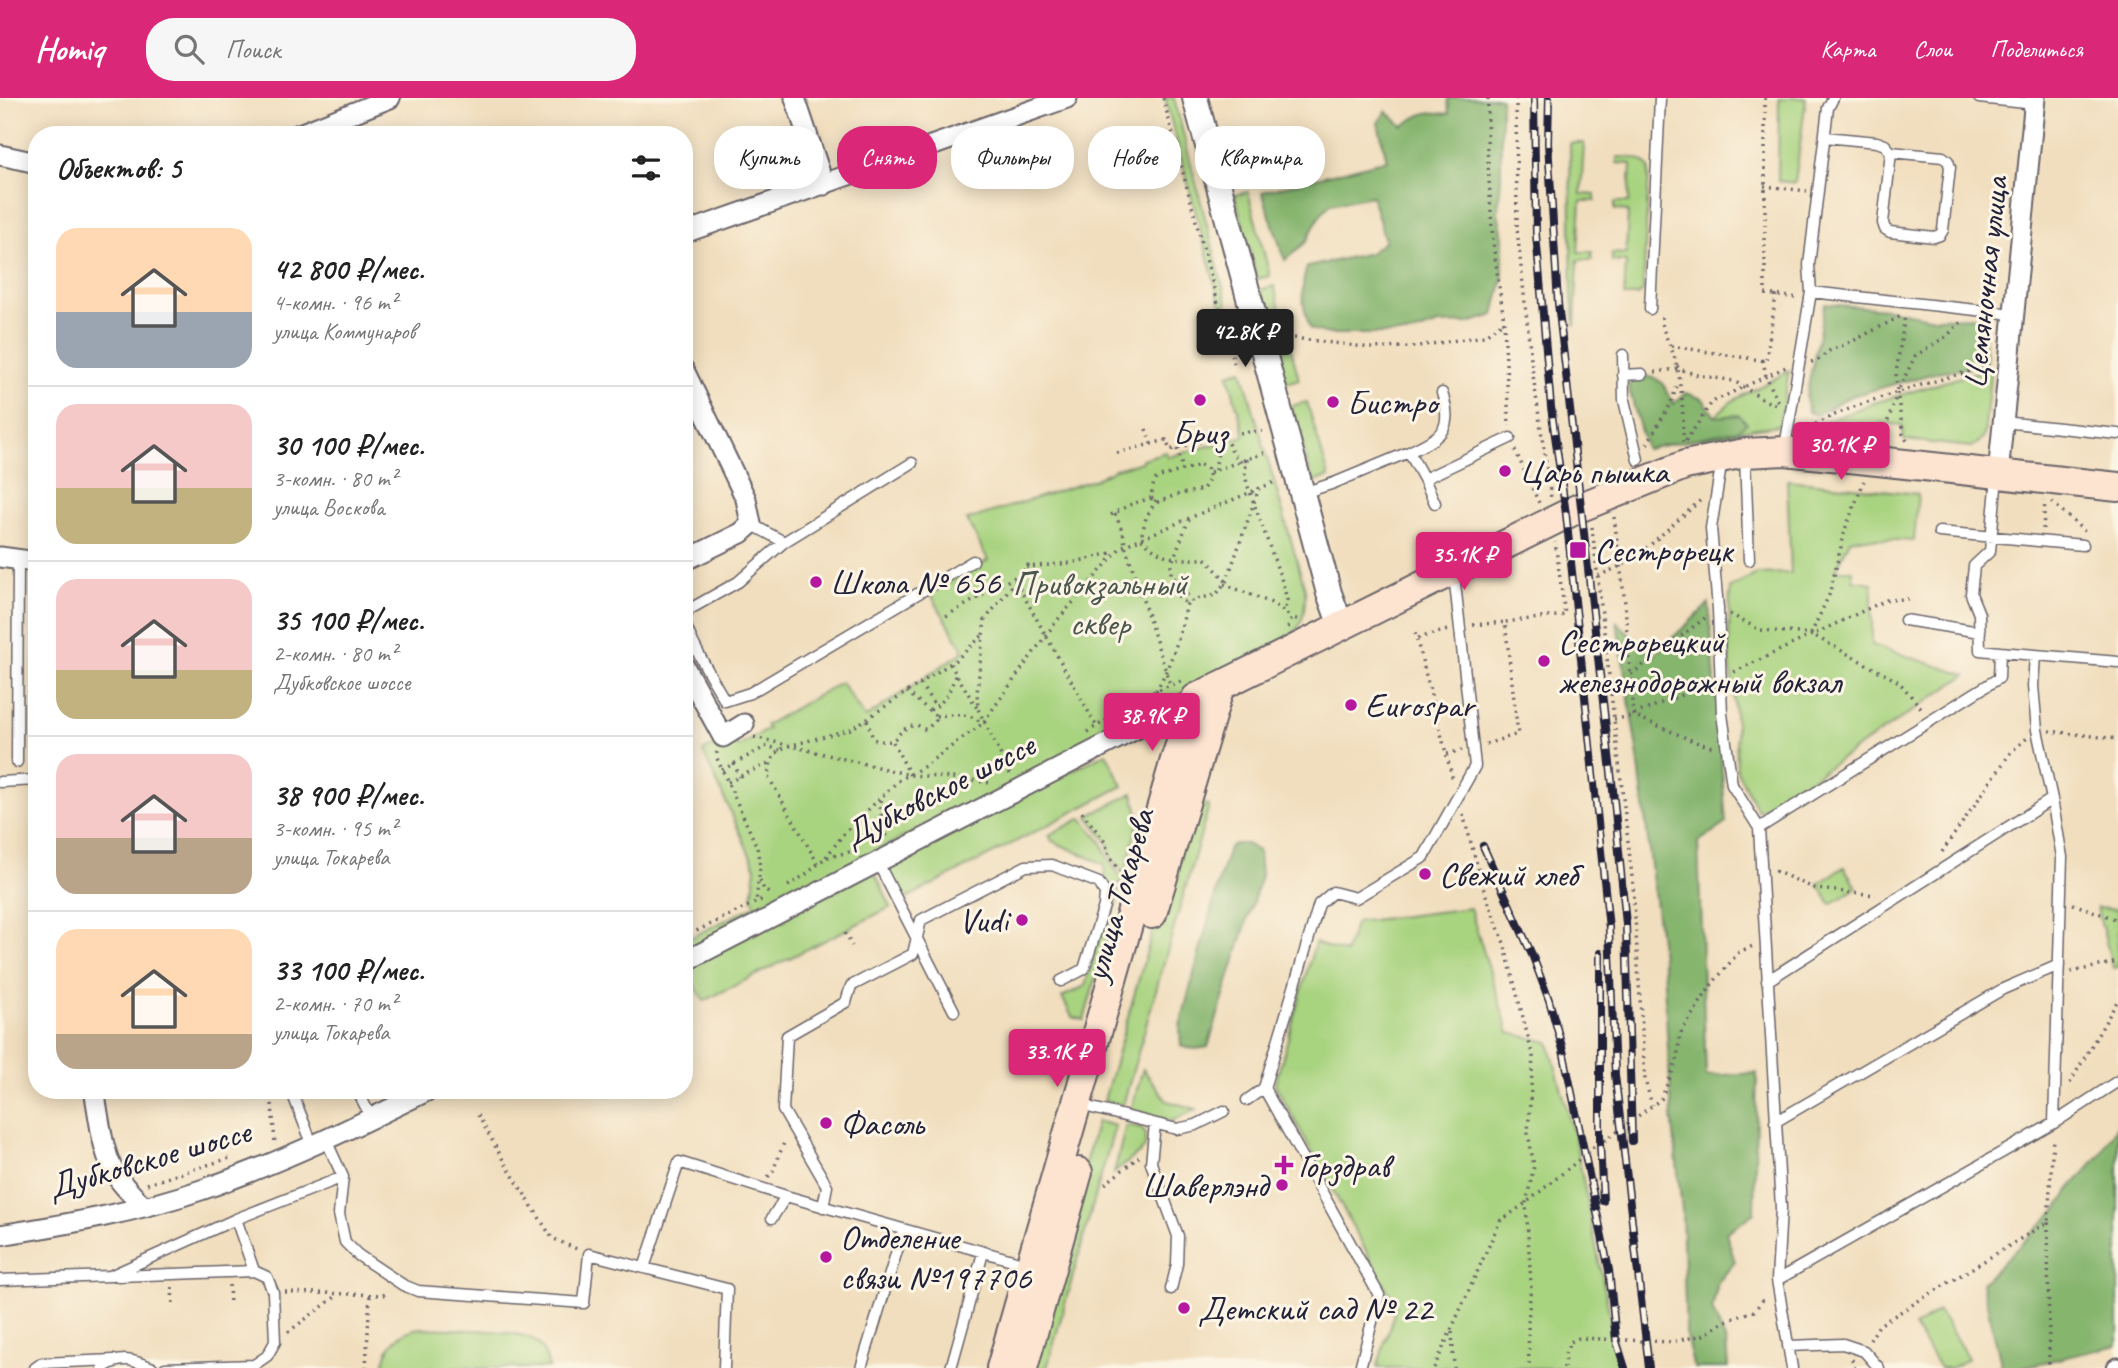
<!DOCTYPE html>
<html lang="ru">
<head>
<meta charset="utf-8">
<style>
	:root { --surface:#fff; --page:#f6f6f6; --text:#222; --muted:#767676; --line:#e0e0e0; --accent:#db2777 }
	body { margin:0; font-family:Caveat,sans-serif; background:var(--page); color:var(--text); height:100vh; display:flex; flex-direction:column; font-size:26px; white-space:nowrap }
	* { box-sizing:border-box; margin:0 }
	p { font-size:23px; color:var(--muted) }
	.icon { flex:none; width:38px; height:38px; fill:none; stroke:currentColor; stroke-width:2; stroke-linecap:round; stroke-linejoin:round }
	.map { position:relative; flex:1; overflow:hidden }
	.details { position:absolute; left:28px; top:28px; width:665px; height:973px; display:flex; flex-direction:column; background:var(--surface); border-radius:28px; box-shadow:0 4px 18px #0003 }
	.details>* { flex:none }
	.guide { position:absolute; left:714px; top:28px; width:665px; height:63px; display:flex; gap:14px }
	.price { position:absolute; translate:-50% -60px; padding:0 16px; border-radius:7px; background:var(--accent); color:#fff; font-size:23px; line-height:46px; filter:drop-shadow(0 2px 4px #0008) }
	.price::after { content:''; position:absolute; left:50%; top:42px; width:21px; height:16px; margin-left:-10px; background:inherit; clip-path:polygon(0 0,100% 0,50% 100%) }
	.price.current { background:#222; color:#fff }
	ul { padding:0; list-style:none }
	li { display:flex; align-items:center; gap:21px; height:175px; padding:0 28px }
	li+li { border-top:2px solid var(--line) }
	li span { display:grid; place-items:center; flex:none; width:196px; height:140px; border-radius:21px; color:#555 }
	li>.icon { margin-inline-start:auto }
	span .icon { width:84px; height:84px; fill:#fffc; stroke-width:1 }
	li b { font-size:30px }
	h2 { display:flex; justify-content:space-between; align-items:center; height:84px; padding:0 28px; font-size:30px }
	.chip { padding:0 24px; border-radius:28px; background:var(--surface); box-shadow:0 4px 18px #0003; font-size:24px; line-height:63px }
	.chip.current { background:var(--accent); color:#fff }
	header { display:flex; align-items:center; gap:42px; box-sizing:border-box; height:98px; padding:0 35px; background:var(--accent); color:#fff }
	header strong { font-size:33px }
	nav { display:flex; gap:38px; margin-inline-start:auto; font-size:24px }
	.search { width:490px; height:63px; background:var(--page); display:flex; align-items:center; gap:18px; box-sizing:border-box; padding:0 24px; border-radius:28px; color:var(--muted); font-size:26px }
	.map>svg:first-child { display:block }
	.green { fill:#a8d37f; stroke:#657a5d; stroke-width:2 }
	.forest { fill:#86b56e; stroke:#546c54; stroke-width:2 }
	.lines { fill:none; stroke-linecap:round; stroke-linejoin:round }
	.service-casing { stroke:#6a6469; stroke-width:13 }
	.minor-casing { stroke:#6a6469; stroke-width:23 }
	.tertiary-casing { stroke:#6a6469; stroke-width:28 }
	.secondary-casing { stroke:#6a6469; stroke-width:32 }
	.path { stroke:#6a6469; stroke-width:3.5; stroke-dasharray:2 5; stroke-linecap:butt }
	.service { stroke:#fff; stroke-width:10 }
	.minor { stroke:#fff; stroke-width:19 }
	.tertiary { stroke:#fff; stroke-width:24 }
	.secondary { stroke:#fde4d1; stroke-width:28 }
	.rail-casing { stroke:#22223b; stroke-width:8 }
	.rail { stroke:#fcf5e5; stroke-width:5; stroke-dasharray:16; stroke-linecap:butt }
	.poi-dot { fill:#b5179e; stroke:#fcf5e5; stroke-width:2.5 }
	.labels { text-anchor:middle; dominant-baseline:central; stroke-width:6; stroke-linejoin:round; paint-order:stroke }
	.street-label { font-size:35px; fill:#22223b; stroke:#fcf5e5 }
	.poi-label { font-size:35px; fill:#22223b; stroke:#fcf5e5; text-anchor:start }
	.park-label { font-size:35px; fill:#4a574f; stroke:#fcf5e5 }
</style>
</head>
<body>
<header>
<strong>Homiq</strong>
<div class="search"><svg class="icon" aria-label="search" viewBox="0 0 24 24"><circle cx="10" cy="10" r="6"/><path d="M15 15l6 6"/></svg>Поиск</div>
<nav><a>Карта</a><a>Слои</a><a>Поделиться</a></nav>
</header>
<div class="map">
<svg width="2118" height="1270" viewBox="0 0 2118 1270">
	<rect width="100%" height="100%" fill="#fcf5e5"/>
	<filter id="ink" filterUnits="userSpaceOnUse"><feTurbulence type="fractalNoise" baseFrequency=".0143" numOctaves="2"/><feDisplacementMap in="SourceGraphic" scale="14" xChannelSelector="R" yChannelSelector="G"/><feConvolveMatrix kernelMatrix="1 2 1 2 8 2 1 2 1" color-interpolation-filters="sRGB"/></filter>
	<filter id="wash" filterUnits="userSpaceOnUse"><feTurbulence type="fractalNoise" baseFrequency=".00686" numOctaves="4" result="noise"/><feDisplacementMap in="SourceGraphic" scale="28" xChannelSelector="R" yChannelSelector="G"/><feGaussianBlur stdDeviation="1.57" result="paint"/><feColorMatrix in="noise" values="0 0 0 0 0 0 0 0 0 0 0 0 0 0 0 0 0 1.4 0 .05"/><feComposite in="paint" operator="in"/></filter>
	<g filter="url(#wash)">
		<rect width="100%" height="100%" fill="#f1debe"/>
		<path class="green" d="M1165,0H1174L1234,232L1228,234Z
			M1779,0H1806L1795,85L1778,83Z
			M1570,45H1584L1581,96L1595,97V103H1581L1578,154H1592V162H1578L1575,228L1572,198Z
			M1617,59C1629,60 1643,58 1649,70L1643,193L1637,198H1624L1626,164L1612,163V155L1626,156L1628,113L1615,112V104H1629L1631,66L1617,65Z
			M1248,94L1270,178L1257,181L1235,97Z
			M1274,188L1299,281L1286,285L1260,192Z
			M1991,270L1984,338L1978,345L1972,349L1904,342L1902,327L1881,325L1874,338L1812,332L1822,325L1874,305Z
			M1242,272L1305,491C1306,502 1304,523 1297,531C1293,536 1287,539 1283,543L1285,548L1106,635L1048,665L1021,683L890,746L757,814L684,855V843L756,807L752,800L756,770L703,654L731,638L738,649L768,631L766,627L841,584L865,620L964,553L930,495L988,462L967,422L1096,381L1115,371L1142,364V361L1166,354L1168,359L1245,338L1228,276Z
			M1789,273L1779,327L1750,331L1699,344L1710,322L1732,303Z
			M1307,304L1329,379L1313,384L1291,308Z
			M1787,382L1918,396L1914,443L1860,440L1850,442L1836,472H1853V482L1872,485V547L1966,577L1785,698L1758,713L1737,673L1736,627L1729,552L1730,490L1756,476L1791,475Z
			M1106,655L1123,688L903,802L886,768Z
			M1133,695L1139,721L1125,776L1111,759L1107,744L1088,718Z
			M1190,703L1209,708L1123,1007L1104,1002Z
			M1082,720L1102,745L1108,761L1123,781L1122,784L1110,790L1106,783L1104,766L1052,743L1049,737Z
			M1844,769L1857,790L1831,806L1818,786Z
			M874,773L891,809L704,903L685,870Z
			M1121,789L1084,922L1072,919L1062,899L1085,888L1109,806L1110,795Z
			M1470,810L1509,935L1549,944L1576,1046L1620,1270H1377L1396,1208L1275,986L1315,845L1345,855L1356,824Z
			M2097,810L2118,812V869L2113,870Z
			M1143,971L1167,1003L1196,1011L1172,1023L1131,1012Z
			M1097,1023L1115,1028L1047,1270H1028Z
			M1126,1027L1142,1030L1145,1036V1050L1114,1075Z
			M1939,1213L1968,1260L1952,1270H1940L1914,1229Z
			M419,1230C442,1231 518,1231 534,1242C542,1248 547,1260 549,1270H383C386,1249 397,1234 419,1230Z"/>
		<path class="forest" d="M1448,0H1501V81L1498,114L1503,139V180L1494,217L1469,225L1439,226L1410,236H1329L1310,231C1303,206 1299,195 1307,169L1370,155L1385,143L1372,98L1330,106L1319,119L1306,144L1285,162L1262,94L1387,62L1378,25L1386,13L1403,28C1422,14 1426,13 1449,16Z
			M1825,206L1887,211L1935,220L1976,219L1984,223L1987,263L1981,267L1965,271L1942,273L1851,298L1816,317L1808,314L1806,299Z
			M1638,278C1661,278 1664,285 1673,306L1686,295L1703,301L1715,319L1739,317L1747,325L1738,332L1646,351L1628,287Z
			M1709,506L1726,725L1698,744L1706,978L1757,975L1754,1115L1726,1135L1735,1164L1718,1184L1712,1211L1726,1244L1728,1270H1694L1686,1238L1682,1113L1672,1017L1663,868L1638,659L1617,524L1653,558Z
			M1234,746H1246L1259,753L1261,778L1208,949C1198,951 1190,952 1181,948L1180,928L1219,782L1229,750Z
			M2118,1026V1247L2019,1270H2002L1982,1185L2058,1110L2069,1092L2100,1057Z"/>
	</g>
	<g filter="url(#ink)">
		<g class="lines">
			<g class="service-casing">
				<path id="service" d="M1979,0L2035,6
					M1825,39L1877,44L1885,47L1891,54L1883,125L1885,131L1890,134L1934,139L1940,137L1943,132L1950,69L1948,63L1943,59L1891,54
					M1811,194L2013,216
					M1650,211L1660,0
					M1623,257L1624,302L1638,362
					M1623,277L1642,276
					M2003,324L2118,336
					M1785,349L1811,194L1809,167L1828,10L1833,0
					M1409,354C1441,338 1454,333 1442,295
					M1745,359L1749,462
					M1720,363V374L1711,430L1718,511L1722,616L1732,687L1759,730
					M1997,379L1990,453L1974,468L1971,496L1979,516L1980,552L2000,554
					M1424,381L1435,405
					M1303,395L1334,385L1409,354L1424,381L1510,340
					M751,426L784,444L912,365
					M1939,434L2083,447
					M784,444L738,484L690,511C687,515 685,516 685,521C684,535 717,588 725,603L750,595L973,463
					M1905,522L1980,534
					M2035,557L2033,588L2037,632L2052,701L2062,759L2054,1025
					M17,664L18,462
					M0,684L37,682
					M878,765L954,913
					M1767,883L2052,701
					M1264,990L1319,806L1333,794L1356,800L1424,759L1475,668L1454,476
					M291,992L313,1048
					M357,992L372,1021
					M1247,1002L1264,990L1379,1197L1360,1270
					M1080,1007L1177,1031L1196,1027L1224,1013
					M1775,1024L2003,891L2059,867
					M1155,1026L1151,1065L1178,1138L1177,1166L1171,1191
					M326,1042L343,1079L339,1116L345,1144L358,1157L403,1187L418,1193L584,1205L589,1156L727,1191L724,1270
					M823,1109L827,1088L783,1012L787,938L846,904L851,888L913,856L921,822L1026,768L1052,767L1099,785L1105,795L1104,808L1084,871L1061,883
					M772,1120L786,1098L1026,1166
					M644,1170L679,1064L786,1098
					M118,1178L254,1173
					M0,1182L110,1178L236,1121L343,1079
					M1777,1182L2054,1025L2118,983
					M1788,1248L1843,1246L1864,1253L1879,1270
					M35,1270L42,1265L114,1262
					M103,1270C121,1257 134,1262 153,1270
					M165,1270L254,1267L267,1258L275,1244L273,1194L267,1179L254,1173L236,1121
					M861,1270L903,1133
					M951,1270L983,1155
					M1792,1270L1777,1182L1781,1110L1759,730L1999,580L2000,554L2118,564"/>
			</g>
			<g class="minor-casing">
				<path id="minor" d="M795,0L824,87
					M297,37L390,0
					M0,57L37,65
					M684,135L1067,0
					M684,272L746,401L751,426L741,435L684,463
					M1998,377L2035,0
					M0,459L37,464
					M684,568L723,639L744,626
					M684,864L1196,600
					M94,992C99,1017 101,1046 112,1070C119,1085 133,1097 144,1109
					M0,1137C69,1126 138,1114 204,1091C282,1064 356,1028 429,992
					M2117,1270H2118"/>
			</g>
			<g class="tertiary-casing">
				<path id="tertiary" d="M1195,0L1329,495L1341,528"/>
			</g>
			<g class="secondary-casing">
				<path id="secondary" d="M1152,816L1220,588
					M1001,1270L1175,662L1196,600L1581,409L1685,367L1745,355L1785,353L2118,389
					M1023,1270L1078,1074"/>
			</g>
			<path class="path" d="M1163,0L1234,265
				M1488,0L1487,50L1493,145L1504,223L1509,328
				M1516,0L1517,131L1532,270L1551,400
				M1765,0V196L1798,200
				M1764,88L1807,93
				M1662,219C1661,234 1671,246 1675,261C1683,287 1683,317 1683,344
				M1294,240L1372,250L1412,249L1484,238L1504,223
				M1671,248L1766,263L1776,197
				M1763,262L1766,278L1779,306
				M1811,264L1818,262L1829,253L1853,243L1903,217
				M1677,268L1680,271L1697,277L1734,283L1764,302L1779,308
				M1655,274L1677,271
				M1897,292L1896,275L1905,217
				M1898,300L1903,336L1907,343
				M1146,331L1151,346
				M1803,333C1858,301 1929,286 1990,267
				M1240,335L1262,333
				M1225,339L1233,356L1245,368
				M1686,343L1712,304L1786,269
				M1881,343L1898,293L1915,258L1947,238L1961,224
				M1647,346L1671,305L1678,285
				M1177,351L1183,371
				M1515,352L1539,405
				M1117,355L1166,342L1170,352L1220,338
				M1247,361L1245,375L1247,386L1283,486L1287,502L1284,514
				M1200,367L1208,371L1210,380L1203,391L1176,397L1158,404L1151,400L1154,383L1157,380Z
				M1215,372L1220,340
				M1210,374L1267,354
				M1156,402L1146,420L1141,440C1165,463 1175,461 1206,461L1226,483
				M2052,404L2085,434
				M1115,416L1123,434L1125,447L1171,589
				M1111,417L1129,407L1151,400
				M1614,419L1625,505L1630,577
				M1189,421L1171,467V476L1192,503
				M1592,429L1633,787L1645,982L1652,1007
				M2043,431L2045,403
				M1026,469L1072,465L1115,454
				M1598,478L1632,463L1703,400
				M1016,484L1097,629
				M1224,486L1274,506L1292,520
				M1138,487L1174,495L1187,506
				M1730,516L1760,532L1811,536L1899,584L1923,612
				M946,518L1020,476
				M1705,520L1630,577L1633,617L1698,645L1716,650
				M1473,527L1505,524
				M1288,530L1292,520L1301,522
				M1415,535L1453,682
				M1811,536L1829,497L1846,429L1864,383
				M1418,540L1448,532
				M950,566L977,610
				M1734,574L1886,502L1908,501
				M920,586L936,609
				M1156,593C1173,562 1179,540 1187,506L1196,501L1216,497L1227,482L1259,390
				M930,612C946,604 950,592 956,576
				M936,618C951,617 971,613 982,626
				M1614,621L1628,619L1708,586
				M867,622L873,641C904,650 890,631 917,627L924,631L928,630L936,622V618L907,594
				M2049,633L2118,641
				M1087,634L1155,593L1181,583
				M754,639L910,677L965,681L990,685
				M893,644L910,677
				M1486,646L1518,636L1505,524L1565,517L1555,444
				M717,654L716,658L757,749L760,768L756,804
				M1447,656L1462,652
				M734,665L740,679
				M722,672L767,648L780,652
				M1010,676L978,611L977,595L983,537L985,522L1032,462
				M728,684L771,664
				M881,702L880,711L886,739
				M1082,714L1105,744L1110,760L1120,773
				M1463,716L1484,792L1504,845L1533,959L1528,1035L1534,1068L1526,1105L1531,1186L1528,1226L1529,1270
				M1942,754L2011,654L2027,640
				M826,759L846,733L898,683L923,669L982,626L1055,525L1121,449L1277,383
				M818,766L768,678L771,664L775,656L785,649L851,631L957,561L983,537
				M1775,773L1816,791L1876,797
				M760,782L764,792L772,797
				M788,788L808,775L825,760L861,751
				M2073,806L2118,822
				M845,835L852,848
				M684,839L765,800
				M2071,874L2118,864
				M2070,985L2118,902
				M271,992L275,1046
				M478,1017L503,1062L552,1140L579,1152
				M768,1079L773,1073L785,1042
				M147,1086L233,1059
				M1105,1086L1139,1059
				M2048,1124L2049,1270
				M229,1187L230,1206
				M172,1189L173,1208
				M285,1194L383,1197L389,1194
				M288,1234L338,1197
				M1452,1234L1454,1270
				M1870,1242L1879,1227L2048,1124L2053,1040
				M1852,1261L1854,1270
				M366,1270L370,1197
				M1434,1270L1500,1123L1526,1105L1580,1061L1585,1053L1600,1046L1661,1001L1677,963L1680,936L1712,886L1739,854L1755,847
				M1564,1270L1565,1256L1570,1244L1579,1240L1671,1244L1704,1237L1723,1224L1754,1213L1766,1198"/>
			<use href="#service" class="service"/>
			<use href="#minor" class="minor"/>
			<use href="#tertiary" class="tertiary"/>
			<use href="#secondary" class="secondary"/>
			<g class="rail-casing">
				<path id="rail" d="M1534,0L1536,136L1551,309L1566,416L1609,830L1615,977L1649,1270
					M1549,0L1548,45L1558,205L1613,692L1626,826L1632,1043
					M1483,748L1533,859L1549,902L1563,952L1609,1172L1616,1242L1625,1270
					M1600,855V1046L1603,1103"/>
			</g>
			<use href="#rail" class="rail"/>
		</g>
	</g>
	<g class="poi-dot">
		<circle cx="1200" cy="302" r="7"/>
		<circle cx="1333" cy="304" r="7"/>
		<circle cx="1505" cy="373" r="7"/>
		<rect x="1569" y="443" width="18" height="18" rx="3.5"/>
		<circle cx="816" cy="484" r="7"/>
		<circle cx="1544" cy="563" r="7"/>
		<circle cx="1351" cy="607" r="7"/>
		<circle cx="1425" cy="776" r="7"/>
		<circle cx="1022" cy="822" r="7"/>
		<circle cx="826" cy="1025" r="7"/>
		<path d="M1280.5 1056.5h7v7h7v7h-7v7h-7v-7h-7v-7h7z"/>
		<circle cx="1282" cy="1087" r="7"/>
		<circle cx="826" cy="1159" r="7"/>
		<circle cx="1184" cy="1210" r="7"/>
	</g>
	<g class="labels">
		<g class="street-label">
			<text transform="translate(1985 185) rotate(-84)">Цемяночная улица</text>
			<text transform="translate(939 692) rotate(-27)">Дубковское шоссе</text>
			<text transform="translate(1119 797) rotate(-74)">улица Токарева</text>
			<text transform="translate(149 1061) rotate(-16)">Дубковское шоссе</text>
		</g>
		<g class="poi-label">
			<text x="1347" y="304">Бистро</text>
			<text x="1200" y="334" text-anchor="middle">Бриз</text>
			<text x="1519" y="373">Царь пышка</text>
			<text x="1594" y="452">Сестрорецк</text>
			<text x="830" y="484">Школа № 656</text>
			<text x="1558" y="543">Сестрорецкий<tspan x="1558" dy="40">железнодорожный вокзал</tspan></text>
			<text x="1365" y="607">Eurospar</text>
			<text x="1439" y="776">Свежий хлеб</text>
			<text x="1008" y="822" text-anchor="end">Vudi</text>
			<text x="840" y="1025">Фасоль</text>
			<text x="1298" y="1067">Горздрав</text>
			<text x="1268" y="1087" text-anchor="end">Шаверлэнд</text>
			<text x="840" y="1139">Отделение<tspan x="840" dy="40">связи №197706</tspan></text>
			<text x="1198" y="1210">Детский сад № 22</text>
		</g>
		<g class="park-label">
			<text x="1100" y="485">Привокзальный<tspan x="1100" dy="40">сквер</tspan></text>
		</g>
	</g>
</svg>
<b class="price current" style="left:1245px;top:271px">42.8K ₽</b>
<b class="price" style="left:1841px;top:384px">30.1K ₽</b>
<b class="price" style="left:1464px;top:494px">35.1K ₽</b>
<b class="price" style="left:1152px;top:655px">38.9K ₽</b>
<b class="price" style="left:1057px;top:991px">33.1K ₽</b>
<div class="guide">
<a class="chip">Купить</a>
<a class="chip current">Снять</a>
<a class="chip">Фильтры</a>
<a class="chip">Новое</a>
<a class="chip">Квартира</a>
</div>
<section class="details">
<h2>Объектов: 5<svg class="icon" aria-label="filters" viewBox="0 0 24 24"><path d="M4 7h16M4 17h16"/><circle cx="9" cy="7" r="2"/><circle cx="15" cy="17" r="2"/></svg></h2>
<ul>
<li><span style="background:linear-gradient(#ffd9b3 60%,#9aa5b1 0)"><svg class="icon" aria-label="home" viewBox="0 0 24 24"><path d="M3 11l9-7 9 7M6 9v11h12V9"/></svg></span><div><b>42 800 ₽/мес.</b><p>4-комн. · 96 m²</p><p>улица Коммунаров</p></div></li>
<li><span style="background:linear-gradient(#f6c9c9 60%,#c2b280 0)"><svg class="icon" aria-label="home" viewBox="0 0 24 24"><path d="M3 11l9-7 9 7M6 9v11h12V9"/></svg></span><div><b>30 100 ₽/мес.</b><p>3-комн. · 80 m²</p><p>улица Воскова</p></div></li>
<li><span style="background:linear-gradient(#f6c9c9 65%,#c2b280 0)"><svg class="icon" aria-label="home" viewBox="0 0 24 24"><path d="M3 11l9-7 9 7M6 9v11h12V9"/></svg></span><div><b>35 100 ₽/мес.</b><p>2-комн. · 80 m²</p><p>Дубковское шоссе</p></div></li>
<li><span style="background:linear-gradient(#f6c9c9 60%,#b9a48a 0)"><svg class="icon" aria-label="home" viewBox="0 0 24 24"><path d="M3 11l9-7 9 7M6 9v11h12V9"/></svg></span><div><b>38 900 ₽/мес.</b><p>3-комн. · 95 m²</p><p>улица Токарева</p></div></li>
<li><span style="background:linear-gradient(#ffd9b3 75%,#b9a48a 0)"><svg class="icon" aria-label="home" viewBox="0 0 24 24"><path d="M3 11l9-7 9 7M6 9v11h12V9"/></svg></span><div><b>33 100 ₽/мес.</b><p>2-комн. · 70 m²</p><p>улица Токарева</p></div></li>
</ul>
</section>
</div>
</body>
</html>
